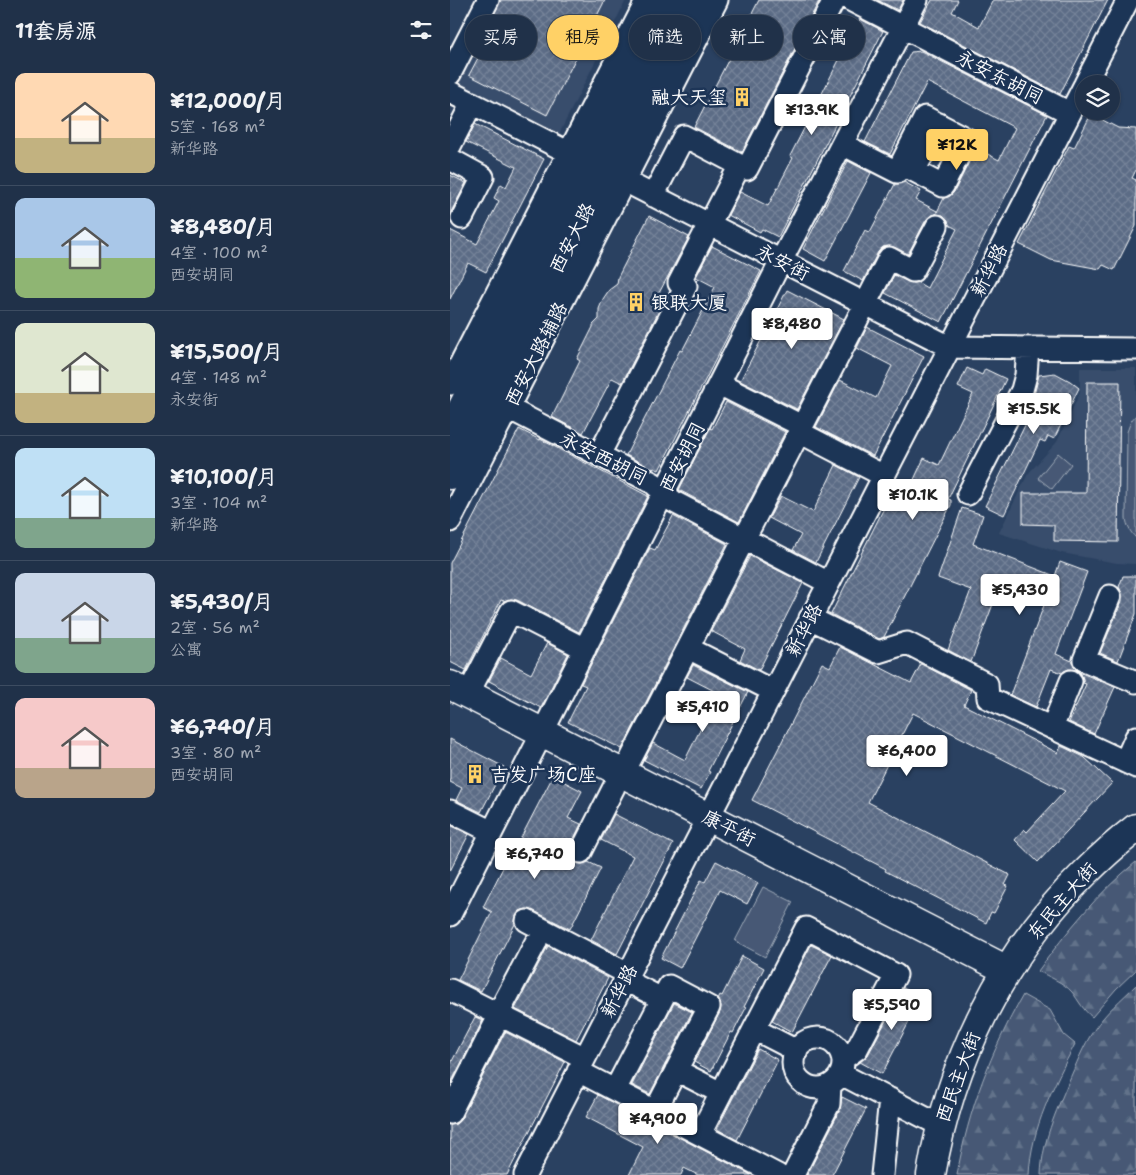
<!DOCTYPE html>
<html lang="zh">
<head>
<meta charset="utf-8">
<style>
	:root { --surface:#203149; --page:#283950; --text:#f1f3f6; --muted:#a2a9b4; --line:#3d4c61; --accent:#ffd166 }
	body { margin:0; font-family:"Shantell Sans","LXGW WenKai TC",sans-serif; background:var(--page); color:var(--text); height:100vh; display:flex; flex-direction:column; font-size:19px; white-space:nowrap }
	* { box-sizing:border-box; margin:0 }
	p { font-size:16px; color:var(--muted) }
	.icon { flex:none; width:28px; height:28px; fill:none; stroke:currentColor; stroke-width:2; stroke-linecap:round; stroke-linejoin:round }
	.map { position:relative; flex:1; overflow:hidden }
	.drawer { display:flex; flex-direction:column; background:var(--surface); width:450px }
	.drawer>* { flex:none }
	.guide { position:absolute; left:15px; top:15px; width:475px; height:45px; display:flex; gap:10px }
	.tools { position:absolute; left:625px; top:75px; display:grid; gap:10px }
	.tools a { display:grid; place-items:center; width:45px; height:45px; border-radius:50%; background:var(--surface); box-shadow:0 1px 4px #0004,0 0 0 1px var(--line); font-size:25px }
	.price { position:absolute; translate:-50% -42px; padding:0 11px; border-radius:5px; background:#fff; color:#222; font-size:16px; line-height:32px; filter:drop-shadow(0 1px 2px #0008) }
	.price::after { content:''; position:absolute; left:50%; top:30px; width:15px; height:11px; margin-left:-8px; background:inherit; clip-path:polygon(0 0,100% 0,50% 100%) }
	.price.current { background:var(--accent); color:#111 }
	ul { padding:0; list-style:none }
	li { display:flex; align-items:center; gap:15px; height:125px; padding:0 15px }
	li+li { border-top:1px solid var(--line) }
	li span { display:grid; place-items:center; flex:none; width:140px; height:100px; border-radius:10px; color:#555 }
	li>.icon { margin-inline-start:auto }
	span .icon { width:60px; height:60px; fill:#fffc; stroke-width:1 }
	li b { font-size:21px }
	h2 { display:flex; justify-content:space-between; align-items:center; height:60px; padding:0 15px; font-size:21px }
	.chip { padding:0 18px; border-radius:22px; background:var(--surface); box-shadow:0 1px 4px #0004,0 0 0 1px var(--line); font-size:18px; line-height:45px }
	.chip.current { background:var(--accent); color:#111 }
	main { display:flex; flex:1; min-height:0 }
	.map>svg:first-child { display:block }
	.built { fill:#394e6c }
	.forest { fill:url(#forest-firs); stroke:#a2acba }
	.pitch { fill:#465975; stroke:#a2acba }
	.building { fill:url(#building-cross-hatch); stroke:#fff }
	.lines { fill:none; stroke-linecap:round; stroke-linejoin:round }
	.minor-casing { stroke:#fff; stroke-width:25 }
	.major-casing { stroke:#fff; stroke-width:31 }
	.minor { stroke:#1d3557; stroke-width:21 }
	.major { stroke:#1d3557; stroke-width:28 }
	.labels { text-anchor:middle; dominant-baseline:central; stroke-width:5; stroke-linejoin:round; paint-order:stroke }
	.street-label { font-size:19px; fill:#fff; stroke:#1d3557 }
	.poi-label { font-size:19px; fill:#fff; stroke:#1d3557; text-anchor:start }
</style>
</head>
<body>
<main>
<section class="drawer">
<h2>11套房源<svg class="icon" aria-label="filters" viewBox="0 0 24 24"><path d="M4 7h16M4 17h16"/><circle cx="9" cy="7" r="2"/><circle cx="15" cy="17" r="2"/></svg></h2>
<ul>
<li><span style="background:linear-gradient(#ffd9b3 65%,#c2b280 0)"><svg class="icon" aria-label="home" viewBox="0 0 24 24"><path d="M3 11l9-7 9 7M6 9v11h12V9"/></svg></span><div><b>¥12,000/月</b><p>5室 · 168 m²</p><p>新华路</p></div></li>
<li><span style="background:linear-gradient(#a9c7e8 60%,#8fb573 0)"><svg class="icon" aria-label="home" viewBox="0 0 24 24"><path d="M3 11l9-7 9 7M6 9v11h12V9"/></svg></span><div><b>¥8,480/月</b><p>4室 · 100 m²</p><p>西安胡同</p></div></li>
<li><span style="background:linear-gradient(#dfe7d0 70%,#c2b280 0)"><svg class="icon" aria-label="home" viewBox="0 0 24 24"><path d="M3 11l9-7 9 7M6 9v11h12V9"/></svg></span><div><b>¥15,500/月</b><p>4室 · 148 m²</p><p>永安街</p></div></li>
<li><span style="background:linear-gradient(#bfe0f5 70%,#7fa58c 0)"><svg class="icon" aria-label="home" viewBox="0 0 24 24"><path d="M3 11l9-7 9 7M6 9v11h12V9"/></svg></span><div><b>¥10,100/月</b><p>3室 · 104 m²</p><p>新华路</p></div></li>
<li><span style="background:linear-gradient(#c9d6e8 65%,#7fa58c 0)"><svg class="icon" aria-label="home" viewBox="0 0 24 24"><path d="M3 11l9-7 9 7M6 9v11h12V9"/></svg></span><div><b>¥5,430/月</b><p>2室 · 56 m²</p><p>公寓</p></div></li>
<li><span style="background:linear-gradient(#f6c9c9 70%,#b9a48a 0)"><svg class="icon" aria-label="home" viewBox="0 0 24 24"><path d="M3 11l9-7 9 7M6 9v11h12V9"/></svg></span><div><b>¥6,740/月</b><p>3室 · 80 m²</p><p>西安胡同</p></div></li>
</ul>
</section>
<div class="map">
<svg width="686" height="1175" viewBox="0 0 686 1175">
	<defs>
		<pattern id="forest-firs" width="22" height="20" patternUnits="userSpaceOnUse" patternTransform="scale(1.25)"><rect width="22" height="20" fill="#465975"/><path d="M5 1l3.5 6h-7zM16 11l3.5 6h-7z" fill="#62728a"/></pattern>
		<pattern id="building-cross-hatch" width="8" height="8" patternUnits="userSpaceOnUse" patternTransform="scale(1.25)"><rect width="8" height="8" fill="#5b6c86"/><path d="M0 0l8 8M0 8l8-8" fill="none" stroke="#748298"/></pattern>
	</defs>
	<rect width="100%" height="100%" fill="#2a4161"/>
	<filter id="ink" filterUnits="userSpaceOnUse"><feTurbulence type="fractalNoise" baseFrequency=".02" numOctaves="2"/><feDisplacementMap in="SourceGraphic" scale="10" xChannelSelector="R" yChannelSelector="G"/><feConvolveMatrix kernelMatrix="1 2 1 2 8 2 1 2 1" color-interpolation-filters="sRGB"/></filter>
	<g filter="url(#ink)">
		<path class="built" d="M48,0H176L108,136L6,84Z
			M630,368H686V564L667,563L612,553L549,533L578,474L607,442L630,393Z"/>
		<path class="forest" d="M686,862V970L666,989L642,1017C633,1010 629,1001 622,992C613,982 599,977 588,971C617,931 648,893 686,862Z
			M686,985V1175H591C592,1142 606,1112 618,1083C626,1065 633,1046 644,1030C655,1013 672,999 686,985Z
			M573,995L600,1010L614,1035L625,1044C604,1085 581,1128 579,1175H507C518,1111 541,1051 573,995Z"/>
		<path class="pitch" d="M686,415V538C680,532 677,526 676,518L677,432L681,421Z
			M608,453L621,464L602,489L588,478Z
			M313,887L343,902L315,957L285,941Z"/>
		<path class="building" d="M51,0H155L97,115L19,75L28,58L23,56Z
			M309,0H366L369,1L292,152L244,127Z
			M427,0H453L448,10Z
			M482,0H508L502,12L529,27L543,0H658L610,94L470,22Z
			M410,19L433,31L328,237L312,229L310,232L278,215L290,192L318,206L343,158L340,156Z
			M471,51L597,115L491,322L435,293L444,275L458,282L463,283L467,282L477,288L507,229L499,225L498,220L493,215L486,214L494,198L500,196L504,192L526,148L549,160L565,128L477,82L440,154L415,142L461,52Z
			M641,114L668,128L686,129V170L682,178L686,180V226L664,270L653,265L650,269L601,260L569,244L619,146L624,148Z
			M25,124L94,159L36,272L18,263L0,299V230L27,244L49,201L44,198L51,184L56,187L66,167L16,142Z
			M398,161L421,173L375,261L353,249Z
			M0,175L16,183L0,214Z
			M454,182L471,191L466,200L487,211L486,214L480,216L476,220L458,254L444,247L439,246L433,247L428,252L413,281L394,271L415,230L420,232L445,184H448Z
			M199,216L239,237L209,293L216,297L172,383L162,378L133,433L102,417L130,361L127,359L143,327V325L149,319V309L153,299L159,290L167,284L168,277Z
			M262,246L311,271L209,470L204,468L203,469L176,455L230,350L232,351L265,287L246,277Z
			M337,290L394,319L347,409L290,381Z
			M417,327L474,356L423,456L366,427L390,380L426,398L442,366L407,348Z
			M517,368L532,375L535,369L556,379L498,499L501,500V505L434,637L429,639L381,614L448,480L461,486L474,458L489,465L523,394L508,387Z
			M605,373L620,381L629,388L604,439L598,436L595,442L590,440L554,515L535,506L589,397L584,395L589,375Z
			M637,382H670L668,542L604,541V525L573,524V493H636Z
			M276,402L335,432L289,522L229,490L260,428L262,429Z
			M69,429L90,440V439L198,496L129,632L67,600L61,599L54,601L51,600L16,670L0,662V563Z
			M386,465L409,477L366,562L343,550L351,535L319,518L331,496L363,512Z
			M512,508L533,515L523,544L605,576L610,562L637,572L606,654L622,661L624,667L629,672L665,687L644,734L619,722L636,684L633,683V679L631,674L626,670L619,669L614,671L612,673L601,669L586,707L560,695L596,600L551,583L521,662L498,650L521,590L488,578Z
			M223,516L277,544L172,749L118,722L136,686L131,684L200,548L205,550Z
			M300,556L353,583L309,670L290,660L295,649L261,631Z
			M673,576H686V614L668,661L650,653L672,601V594L669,587Z
			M97,643L118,654L91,708L39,681L51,658L81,674Z
			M390,647L461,683L471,664L521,690L514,705L608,753L611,746L634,757L662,783L588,862L565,840L574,829L577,832L615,791L463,713L418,802L560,875L555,885L558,886L544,913L541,912L536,923L435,871L436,869L302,800L372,663L380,667Z
			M243,665L298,692L258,771L260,772L251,789L194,760L203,743L235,760L257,716L261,718L272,695L237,677Z
			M0,739L54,767L31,812L6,800L12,788L0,782Z
			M103,776L132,791L118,818L131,824L120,847L119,852L120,858L126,863L132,864L138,862L151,868L120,929L82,910L76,909L70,911L66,916L65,921V924L31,991L8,980L42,912L33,907L61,852L63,853Z
			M164,814L223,844L167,954L141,940L183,856L151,840Z
			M0,825L19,834L0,871Z
			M266,861L308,883L297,904L270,890L230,968L211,958L251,880L255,882Z
			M361,945L382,955L342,1032L322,1021Z
			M98,946L158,978L126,1040L65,1009Z
			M292,956L314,968L294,1007L296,1008L283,1033L281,1032L261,1071L244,1062L270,1012L271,1006L268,999L270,995L272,996Z
			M453,988L472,997L432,1074L410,1062L418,1055Z
			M224,1003L242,1012L200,1094L182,1085Z
			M25,1017L33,1020L0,1085V1065Z
			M55,1032L115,1062L57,1175H0V1125L6,1124L11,1119Z
			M308,1049L328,1060L287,1140L267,1129Z
			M148,1095L301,1175H248L234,1168L231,1175H179L193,1147L136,1117Z
			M392,1097L416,1109L382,1175H357L390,1110Z"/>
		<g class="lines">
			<g class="minor-casing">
				<path id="minor" d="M400,0L620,113
					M0,74L38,0
					M635,84L678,0
					M0,92L500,347L686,349
					M475,117L517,139L493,186L451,164Z
					M392,144L447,172L451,164
					M0,146L22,103
					M0,159L33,177L12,218
					M464,171L489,124
					M203,196L234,136L297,169L384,0
					M0,384L197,0
					M269,384L352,426
					M58,408L203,483L224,502L379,583
					M349,432L434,476
					M149,455L236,286L229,283L290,165
					M518,494L572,390L576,375L578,348
					M0,521L267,0
					M660,596L634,660L686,682
					M360,618L428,652L457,643L537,684L538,698L686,767
					M238,648L323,691
					M18,694L61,611L135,649
					M602,728L621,681
					M675,762L686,737
					M173,774L439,258L463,271L487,226
					M0,811L42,832
					M131,852L164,787
					M0,915L331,261L467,0
					M77,921L178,974
					M175,980L212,999
					M0,990L135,1058
					M304,1029L347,1051
					M343 1063a25 25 0 1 1 50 0a25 25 0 1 1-50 0Z
					M226,1070L271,1093
					M128,1071L328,1175
					M391,1074L491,1126
					M165,1090L219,986L259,1007L205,1111
					M0,1113L45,1024L48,1014L86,942
					M250,1134L356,928L446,975L407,1049L393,1059
					M75,1175L634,86
					M343,1175L379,1104L380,1085
					M432,1175L440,1099"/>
			</g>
			<g class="major-casing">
				<path id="major" d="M0,432L220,0
					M0,475L244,0
					M0,685L557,970
					M481,1175C500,1062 552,954 635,873C651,857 668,842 686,828"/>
			</g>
			<use href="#minor" class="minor"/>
			<use href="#major" class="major"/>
		</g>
	</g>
	<defs>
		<g id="building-bare" transform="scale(1.5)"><path d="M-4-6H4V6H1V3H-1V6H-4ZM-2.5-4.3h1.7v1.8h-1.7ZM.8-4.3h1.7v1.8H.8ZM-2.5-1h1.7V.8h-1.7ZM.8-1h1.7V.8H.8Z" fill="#ffd166" stroke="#1d3557" stroke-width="2.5" paint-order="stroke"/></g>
	</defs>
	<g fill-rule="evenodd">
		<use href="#building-bare" x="292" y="97"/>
		<use href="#building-bare" x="186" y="302"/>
		<use href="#building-bare" x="25" y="774"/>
	</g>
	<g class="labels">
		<g class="street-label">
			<text transform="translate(550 77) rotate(27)">永安东胡同</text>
			<text transform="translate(122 238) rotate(-63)">西安大路</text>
			<text transform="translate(333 262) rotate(27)">永安街</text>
			<text transform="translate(539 270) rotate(-63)">新华路</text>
			<text transform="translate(86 354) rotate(-63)">西安大路辅路</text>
			<text transform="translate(232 457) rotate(-63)">西安胡同</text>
			<text transform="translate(154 458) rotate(27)">永安西胡同</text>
			<text transform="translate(354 630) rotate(-63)">新华路</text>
			<text transform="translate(279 828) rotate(27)">康平街</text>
			<text transform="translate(612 901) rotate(-49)">东民主大街</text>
			<text transform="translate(169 991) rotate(-63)">新华路</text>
			<text transform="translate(508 1077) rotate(-70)">西民主大街</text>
		</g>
		<g class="poi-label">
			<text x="277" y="97" text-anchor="end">融大天玺</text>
			<text x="201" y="302">银联大厦</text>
			<text x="40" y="774">吉发广场C座</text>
		</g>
	</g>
</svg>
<div class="tools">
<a><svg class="icon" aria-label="layers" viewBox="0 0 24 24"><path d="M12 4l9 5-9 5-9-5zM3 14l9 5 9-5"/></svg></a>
</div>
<b class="price" style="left:362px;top:136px">¥13.9K</b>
<b class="price current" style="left:507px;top:171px">¥12K</b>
<b class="price" style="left:342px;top:350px">¥8,480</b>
<b class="price" style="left:584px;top:435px">¥15.5K</b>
<b class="price" style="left:463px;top:521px">¥10.1K</b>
<b class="price" style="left:570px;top:616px">¥5,430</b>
<b class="price" style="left:253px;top:733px">¥5,410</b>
<b class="price" style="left:457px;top:777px">¥6,400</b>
<b class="price" style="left:85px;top:880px">¥6,740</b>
<b class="price" style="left:442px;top:1031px">¥5,590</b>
<b class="price" style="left:208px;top:1145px">¥4,900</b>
<div class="guide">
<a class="chip">买房</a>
<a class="chip current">租房</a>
<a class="chip">筛选</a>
<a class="chip">新上</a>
<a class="chip">公寓</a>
</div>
</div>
</main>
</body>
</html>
